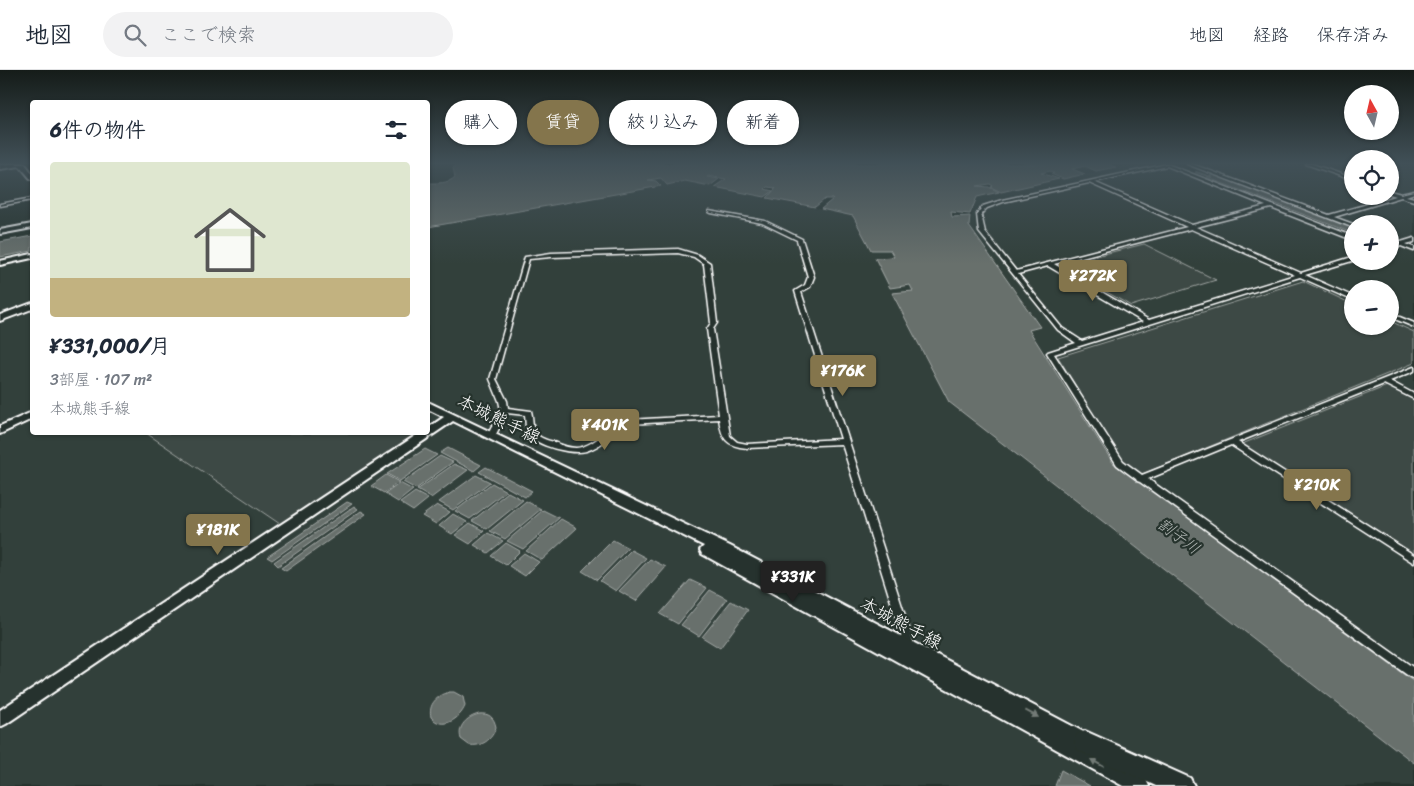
<!DOCTYPE html>
<html lang="ja">
<head>
<meta charset="utf-8">
<style>
	:root { --surface:#fff; --page:#f2f2f3; --text:#1f2937; --muted:#747a83; --line:#e0e1e3; --accent:#84754c }
	body { margin:0; font-family:Sriracha,"Klee One",sans-serif; background:var(--page); color:var(--text); height:100vh; display:flex; flex-direction:column; font-size:19px; white-space:nowrap }
	* { box-sizing:border-box; margin:0 }
	p { font-size:16px; color:var(--muted) }
	.icon { flex:none; width:28px; height:28px; fill:none; stroke:currentColor; stroke-width:2; stroke-linecap:round; stroke-linejoin:round }
	.map { position:relative; flex:1; overflow:hidden }
	.details { position:absolute; left:30px; top:30px; width:400px; height:335px; display:flex; flex-direction:column; background:var(--surface); border-radius:5px; box-shadow:0 1px 4px #0004 }
	.details>* { flex:none }
	.guide { position:absolute; left:445px; top:30px; width:475px; height:45px; display:flex; gap:10px }
	.needle { width:32px; rotate:352deg }
	.tools { position:absolute; left:1344px; top:15px; display:grid; gap:10px }
	.tools a { display:grid; place-items:center; width:55px; height:55px; border-radius:50%; background:var(--surface); box-shadow:0 1px 4px #0004; font-size:25px }
	.price { position:absolute; translate:-50% -42px; padding:0 11px; border-radius:5px; background:var(--accent); color:#fff; font-size:16px; line-height:32px; filter:drop-shadow(0 1px 2px #0008) }
	.price::after { content:''; position:absolute; left:50%; top:30px; width:15px; height:11px; margin-left:-8px; background:inherit; clip-path:polygon(0 0,100% 0,50% 100%) }
	.price.on { background:#222; color:#fff }
	ul { padding:0; list-style:none }
	li { display:grid; align-content:center; gap:10px; height:265px; padding:0 20px }
	li span { display:grid; place-items:center; height:155px; border-radius:5px; color:#555 }
	li>.icon { margin-inline-start:auto }
	span .icon { width:90px; height:90px; fill:#fffc; stroke-width:1 }
	li b { font-size:21px }
	h2 { display:flex; justify-content:space-between; align-items:center; height:60px; padding:0 20px; font-size:21px }
	.chip { padding:0 18px; border-radius:22px; background:var(--surface); box-shadow:0 1px 4px #0004; font-size:18px; line-height:45px }
	.chip.on { background:var(--accent); color:#fff }
	header { display:flex; align-items:center; gap:30px; box-sizing:border-box; height:70px; padding:0 25px; background:var(--surface); border-bottom:1px solid var(--line) }
	header strong { font-size:24px }
	nav { display:flex; gap:28px; margin-inline-start:auto; font-size:18px }
	.search { width:350px; height:45px; background:var(--page); display:flex; align-items:center; gap:12px; box-sizing:border-box; padding:0 18px; border-radius:28px; color:var(--muted); font-size:19px }
	.map>svg:first-child { display:block }
	.built { fill:#333f3a; fill-rule:evenodd }
	.green { fill:#3e4944; stroke:#9ea4a2 }
	.water { fill:#67706c; stroke:#a4a9a7 }
	.lines { fill:none; stroke-linecap:round; stroke-linejoin:round }
	.stream { stroke:#a4a9a7; stroke-width:2 }
	.street-casing { stroke:#fff; stroke-width:3 }
	.secondary-casing { stroke:#fff; stroke-width:4 }
	.highway-casing { stroke:#fff; stroke-width:4 }
	.street { fill:#26332d; fill-rule:evenodd }
	.secondary { fill:#26332d; fill-rule:evenodd }
	.highway { fill:#26332d; fill-rule:evenodd }
	.oneway { fill:#727a76 }
	.labels { text-anchor:middle; dominant-baseline:central; stroke-width:4.5; stroke-linejoin:round; paint-order:stroke }
	.water-label { font-size:16px; font-style:italic; fill:#b3b8b6; stroke:#26332d }
	.near-street-label { font-size:18px; fill:#fff; stroke:#26332d }
</style>
</head>
<body>
<header>
<strong>地図</strong>
<div class="search"><svg class="icon" aria-label="search" viewBox="0 0 24 24"><circle cx="10" cy="10" r="6"/><path d="M15 15l6 6"/></svg>ここで検索</div>
<nav><a>地図</a><a>経路</a><a>保存済み</a></nav>
</header>
<div class="map">
<svg width="1414" height="716" viewBox="0 0 1414 716">
	<rect width="100%" height="100%" fill="#26332d"/>
	<filter id="ink" filterUnits="userSpaceOnUse"><feTurbulence type="fractalNoise" baseFrequency=".02" numOctaves="2"/><feDisplacementMap in="SourceGraphic" scale="10" xChannelSelector="R" yChannelSelector="G"/><feConvolveMatrix kernelMatrix="1 2 1 2 8 2 1 2 1" color-interpolation-filters="sRGB"/></filter>
	<g filter="url(#ink)">
		<path class="built" d="M1134,94H1171L1193,102L1198,101L1182,94H1352V126H1390V94H1414V612L1113,393L1029,260L1040,256L969,156L976,127ZM1352,154H1390V191H1352ZM1352,219H1390V256H1352Z
			M661,108L667,115L685,111L853,146L871,180H890L894,187L875,188L893,216L910,215L914,222L892,223L949,332L1414,693V716H0V196L32,190V362H428V157L660,116L647,110Z"/>
		<path class="green" d="M1144,174L1216,210L1131,236L1060,195Z
			M1303,211L1352,234V256H1390V251L1414,262V293L1140,405L1123,392L1058,287Z
			M1387,316L1414,330V484L1242,374Z
			M146,363H417L280,454Z"/>
		<path class="water" d="M456,94H1108L1116,97L1096,101L1085,96L1072,99L1085,104L1063,109L1051,104L1054,103L1050,101L1041,103L1059,109L1001,122L991,117L993,116L990,114L977,116L989,117L999,122L977,127L970,144L951,142L952,147L970,146L969,156L1040,257L1029,260L1113,393L1414,612V693L949,332L892,223L913,221L910,215L890,218L875,188L894,187L890,180H871L853,146L821,139L833,129H825L815,137L767,128L776,118L767,117L765,119L773,121L765,127L714,117L726,109L708,106L707,107L719,109L710,116L685,111L667,115L661,108L648,110L656,111L661,116L428,157V113C437,113 448,114 455,107L453,98Z
			M1213,105L1352,157V163L1206,107Z
			M32,166V181L0,187V172Z
			M448,378L481,395L474,401L440,383Z
			M425,379L437,385L400,411L387,404Z
			M440,386L453,392L416,419L403,412Z
			M454,394L468,400L431,428L417,420Z
			M486,397L532,421L525,427L479,402Z
			M386,405L399,412L384,423L371,416Z
			M476,405L490,412L453,440L439,432Z
			M400,413L413,420L398,432L385,424Z
			M492,413L506,421L470,449L455,441Z
			M415,422L428,429L413,441L400,433Z
			M508,422L523,430L487,459L472,451Z
			M526,431L541,439L505,469L490,461Z
			M347,432L352,434L272,490L267,487Z
			M437,435L450,442L436,454L422,446Z
			M354,436L358,439L278,496L274,492Z
			M543,440L559,448L523,479L507,471Z
			M361,441L366,444L286,501L281,498Z
			M453,444L467,452L452,464L439,456Z
			M561,449L577,458L542,490L526,481Z
			M470,453L484,461L470,474L455,465Z
			M488,463L503,471L488,483L474,475Z
			M613,470L628,478L597,510L582,501Z
			M506,473L520,481L506,495L491,486Z
			M631,480L646,488L616,521L600,511Z
			M524,483L539,492L525,506L509,496Z
			M650,489L666,497L636,531L619,521Z
			M690,510L707,518L678,554L660,544Z
			M710,520L727,529L699,566L681,555Z
			M731,531L748,540L720,578L702,567Z
			M449,622H454L463,627L465,636C460,649 442,661 431,647C428,634 437,626 449,622Z
			M479,644C489,643 494,647 496,657C492,670 482,677 469,675L461,669C457,656 467,647 479,644Z
			M1061,700L1090,716H1055Z"/>
		<g class="lines">
			<path class="stream" d="M1196,102L1211,107"/>
			<g class="street-casing">
				<path id="street" d="M1167,94L1352,166V169H1350L1271,138L1196,157L1301,203L1352,187V191L1305,205L1352,226V230L1300,207L1054,284L1123,391L1142,405L1414,297V301L1390,311L1414,324V329L1384,314L1238,372L1414,485V493L1231,375L1148,409L1414,598V609L1410,607L1140,412L1137,411L1136,409L1117,395L1047,283L1048,282L1076,273L1058,260L979,162L977,144L983,136L1002,130ZM1167,96L1266,136L1192,155L1094,112ZM1089,113L1187,157L1016,201L985,162L981,144L987,138L1003,132ZM1191,159L1295,205L1149,250L1054,194ZM1048,196L1143,252L1082,271L1062,258L1018,204Z
					M1187,94H1192L1329,145L1396,126L1390,124V121L1401,124L1414,121V123L1406,126L1414,128V131L1401,127L1334,147L1353,154L1352,157Z
					M1306,94H1312L1352,108V110Z
					M32,128V130L0,136V134Z
					M709,141L765,151L802,169L814,207L810,217L801,222L916,580L915,583L911,584L907,583L906,580L842,374L747,378C726,376 722,369 719,349L629,354C615,362 601,377 586,381C572,385 536,376 528,364C525,358 526,351 525,345L507,343L494,368H491L487,366L501,340L499,331L490,309L525,187L551,183L678,179L698,185L710,193L717,253L713,259L730,366L737,372L747,374L841,369L795,221L805,215L808,207L797,170L762,153L711,143L709,142ZM678,183L694,187L704,194L711,253L707,259L719,345L627,350C610,356 594,377 576,378C568,378 561,375 554,372C547,370 537,368 534,360C532,354 533,348 531,341L508,338L507,331L496,309L529,189L551,187Z
					M1390,168L1401,172L1414,168V172L1406,174L1414,177V181L1401,176L1390,180V176L1396,174L1390,172Z
					M1390,243L1414,253V257L1390,247Z"/>
			</g>
			<g class="secondary-casing">
				<path id="secondary" d="M9,94H25L32,103V109L30,108L20,96L0,99V95Z
					M32,154V158L0,164V160Z
					M32,184V188L0,195V191Z
					M32,233V239L0,251V245Z
					M428,332L730,476L1095,668L1097,674L1095,680L1092,681L1146,710L1149,716H1123L702,484L700,480L704,476L453,351L6,654L0,657V640L421,362H428V358L444,347L428,339Z
					M32,342V349L0,364V356Z"/>
			</g>
			<g class="highway-casing">
				<path id="highway" d="M1085,661L1190,708L1194,716H1156L1077,680L1074,672L1077,664Z"/>
			</g>
			<use href="#street" class="street"/>
			<use href="#secondary" class="secondary"/>
			<use href="#highway" class="highway"/>
		</g>
		<defs><path id="oneway-solid" d="M-6-.8H1V-3.2L6.5 0L1 3.2V.8H-6Z" transform="scale(1.25)"/></defs>
		<g class="oneway">
			<use href="#oneway-solid" transform="translate(1032 644) rotate(28)"/>
			<use href="#oneway-solid" transform="translate(1097 693) rotate(-151)"/>
		</g>
	</g>
	<linearGradient id="sky" x2="0" y2="1"><stop stop-color="#151c19"/><stop offset="0.48" stop-color="#415057"/><stop offset="1" stop-color="#415057" stop-opacity="0"/></linearGradient>
	<rect width="1414" height="194" fill="url(#sky)"/>
	<g class="labels">
		<g class="water-label">
			<text transform="translate(1179 466) rotate(37)">割子川</text>
		</g>
		<g class="near-street-label">
			<text transform="translate(499 349) rotate(26)">本城熊手線</text>
			<text transform="translate(901 553) rotate(28)">本城熊手線</text>
		</g>
	</g>
</svg>
<div class="tools">
<a><svg class="needle" viewBox="-14 -14 28 28"><path d="M0-13l5 13h-10z" fill="#e53935"/><path d="M0 13l5-13h-10z" fill="#747a83"/></svg></a>
<a><svg class="icon" aria-label="locate" viewBox="0 0 24 24"><circle cx="12" cy="12" r="6"/><path d="M12 2v4M12 18v4M2 12h4M18 12h4"/></svg></a>
<a>+</a>
<a>−</a>
</div>
<b class="price" style="left:1093px;top:232px">¥272K</b>
<b class="price" style="left:843px;top:327px">¥176K</b>
<b class="price" style="left:605px;top:381px">¥401K</b>
<b class="price" style="left:1317px;top:441px">¥210K</b>
<b class="price" style="left:218px;top:486px">¥181K</b>
<b class="price on" style="left:793px;top:533px">¥331K</b>
<div class="guide">
<a class="chip">購入</a>
<a class="chip on">賃貸</a>
<a class="chip">絞り込み</a>
<a class="chip">新着</a>
</div>
<section class="details">
<h2>6件の物件<svg class="icon" aria-label="filters" viewBox="0 0 24 24"><path d="M4 7h16M4 17h16"/><circle cx="9" cy="7" r="2"/><circle cx="15" cy="17" r="2"/></svg></h2>
<ul>
<li><span style="background:linear-gradient(#dfe7d0 75%,#c2b280 0)"><svg class="icon" aria-label="home" viewBox="0 0 24 24"><path d="M3 11l9-7 9 7M6 9v11h12V9"/></svg></span><div><b>¥331,000/月</b><p>3部屋 · 107 m²</p><p>本城熊手線</p></div></li>
</ul>
</section>
</div>
</body>
</html>
